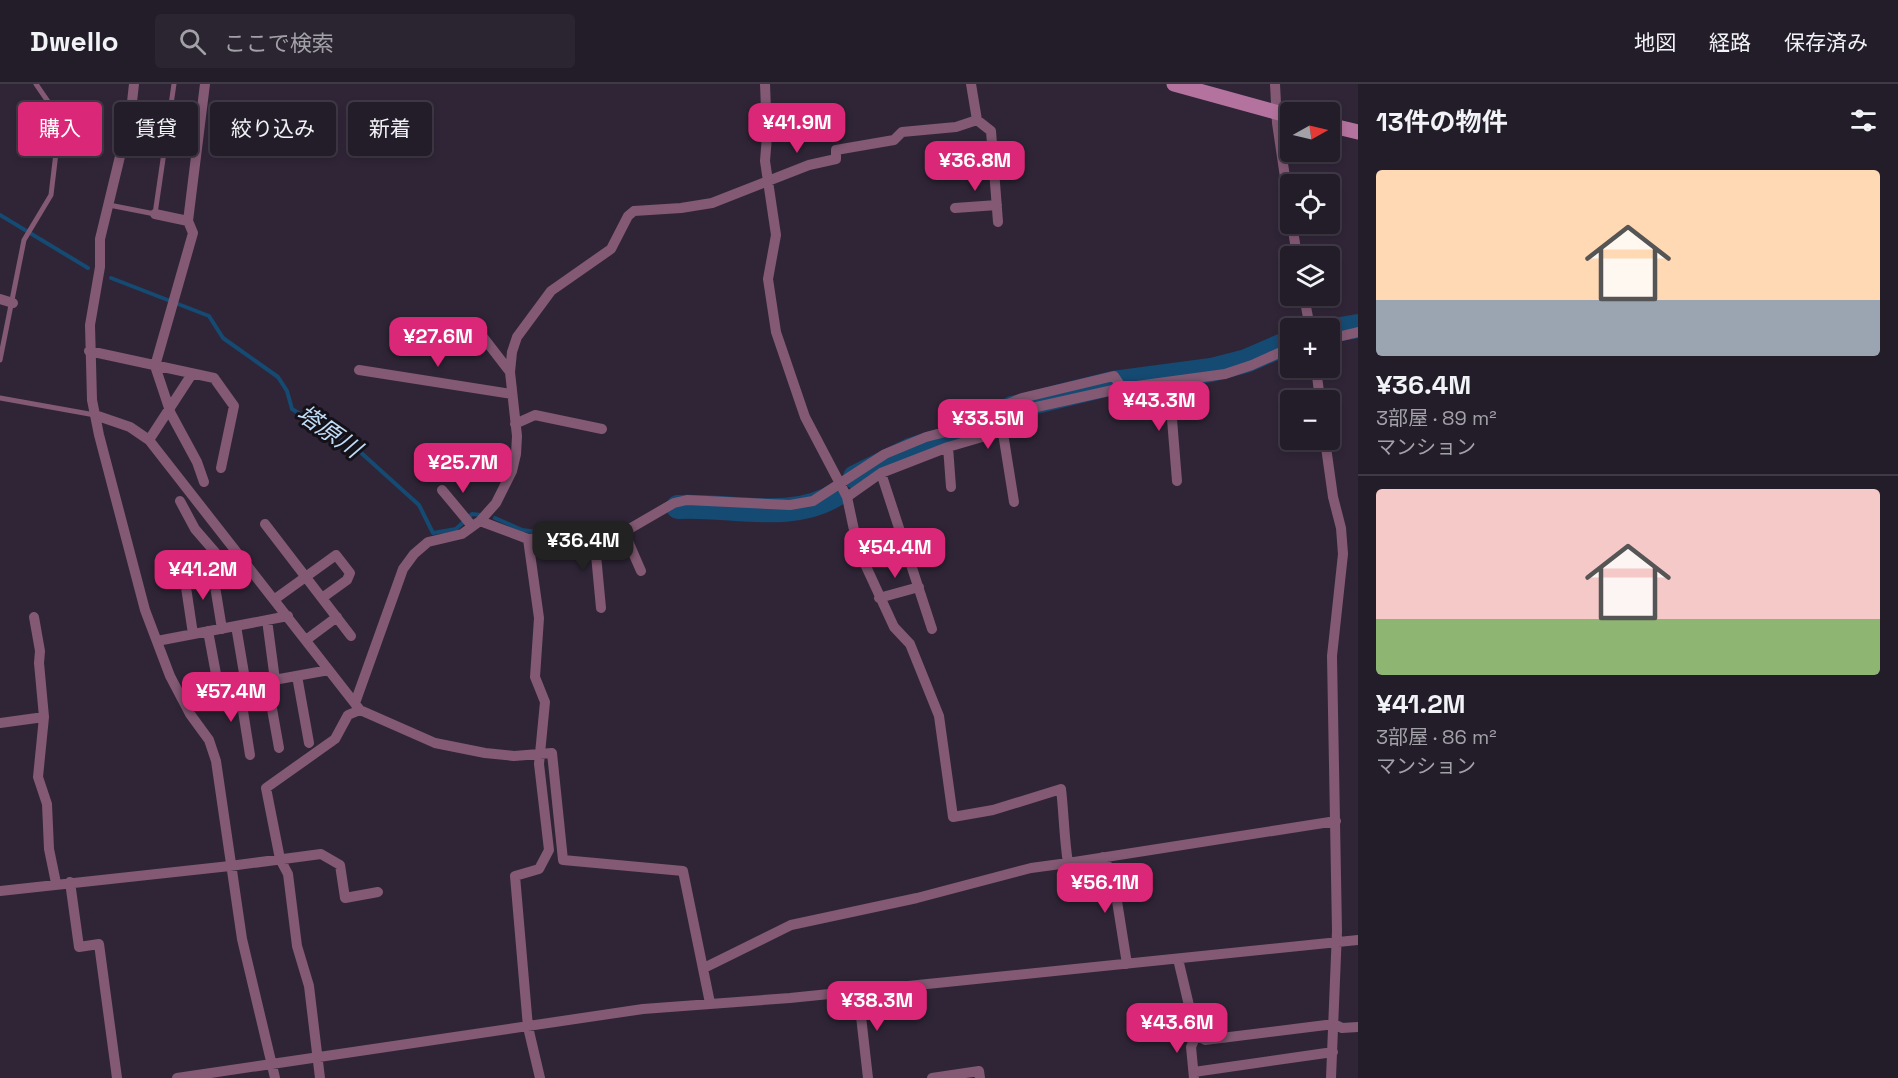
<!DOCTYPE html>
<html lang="ja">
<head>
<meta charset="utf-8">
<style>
	:root { --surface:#231c29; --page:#2b2531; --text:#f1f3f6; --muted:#a3a1a8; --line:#403a46; --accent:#db2777 }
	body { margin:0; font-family:"Space Grotesk","Noto Sans JP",sans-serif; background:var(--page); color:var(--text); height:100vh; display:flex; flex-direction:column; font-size:22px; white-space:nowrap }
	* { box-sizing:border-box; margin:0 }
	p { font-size:20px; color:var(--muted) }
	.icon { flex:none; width:33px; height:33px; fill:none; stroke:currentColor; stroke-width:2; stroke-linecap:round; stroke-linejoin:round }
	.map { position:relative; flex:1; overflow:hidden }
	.drawer { display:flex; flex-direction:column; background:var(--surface); width:540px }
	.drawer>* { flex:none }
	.top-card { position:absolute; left:18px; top:18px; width:570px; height:54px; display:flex; gap:12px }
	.needle { width:39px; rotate:82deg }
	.fabs { position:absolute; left:1280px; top:18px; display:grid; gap:12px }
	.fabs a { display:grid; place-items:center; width:60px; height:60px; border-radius:6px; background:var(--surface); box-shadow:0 3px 9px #0003,0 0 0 2px var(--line); font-size:30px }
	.price { position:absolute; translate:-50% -51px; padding:0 14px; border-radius:12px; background:var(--accent); color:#fff; font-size:20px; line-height:39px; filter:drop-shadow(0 2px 3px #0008) }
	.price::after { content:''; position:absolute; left:50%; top:36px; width:18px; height:14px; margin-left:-9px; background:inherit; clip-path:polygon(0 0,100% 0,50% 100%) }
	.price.selected { background:#222; color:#fff }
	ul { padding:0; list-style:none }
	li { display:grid; align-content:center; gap:12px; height:318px; padding:0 18px }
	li+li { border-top:2px solid var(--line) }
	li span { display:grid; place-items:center; height:186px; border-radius:6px; color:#555 }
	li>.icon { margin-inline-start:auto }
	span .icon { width:108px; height:108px; fill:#fffc; stroke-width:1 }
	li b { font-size:26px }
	h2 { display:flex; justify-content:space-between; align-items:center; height:72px; padding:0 18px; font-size:26px }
	.tag { padding:0 21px; border-radius:6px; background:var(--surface); box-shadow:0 3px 9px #0003,0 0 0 2px var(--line); font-size:21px; line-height:54px }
	.tag.selected { background:var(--accent); color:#fff }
	header { display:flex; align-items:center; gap:36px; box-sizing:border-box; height:84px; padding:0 30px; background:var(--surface); border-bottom:2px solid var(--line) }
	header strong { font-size:28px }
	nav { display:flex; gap:33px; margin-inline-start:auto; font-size:21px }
	.search { width:420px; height:54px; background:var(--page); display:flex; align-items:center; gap:15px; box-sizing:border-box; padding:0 21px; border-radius:6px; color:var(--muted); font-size:22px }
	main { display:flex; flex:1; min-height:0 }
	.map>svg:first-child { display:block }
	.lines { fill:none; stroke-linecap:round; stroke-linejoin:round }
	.stream { stroke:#154a73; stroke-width:4 }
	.river { stroke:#154a73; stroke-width:24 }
	.lane { stroke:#835974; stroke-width:5 }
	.street { stroke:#835974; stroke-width:10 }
	.secondary { stroke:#b4739e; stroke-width:15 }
	.labels { text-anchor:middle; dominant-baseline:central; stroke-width:6; stroke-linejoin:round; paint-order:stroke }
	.water-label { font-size:24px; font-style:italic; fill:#bfdbf6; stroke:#151119 }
</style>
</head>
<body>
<header>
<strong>Dwello</strong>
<div class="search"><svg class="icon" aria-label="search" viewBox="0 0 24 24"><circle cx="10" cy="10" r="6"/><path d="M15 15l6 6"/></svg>ここで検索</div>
<nav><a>地図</a><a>経路</a><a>保存済み</a></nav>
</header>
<main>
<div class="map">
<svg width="1358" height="994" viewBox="0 0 1358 994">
	<rect width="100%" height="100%" fill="#2f2537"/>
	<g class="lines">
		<path class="stream" d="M0,131L88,184
			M111,194L209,232L223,254L278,293L287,307L292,325L358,366L419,421L433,449L456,445L472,430L481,431
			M495,434L522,446L538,448L611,442"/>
		<path class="river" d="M1329,247L1358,242
			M1012,324L1113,299L1211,286L1246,277L1290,258
			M855,393L910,366L982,343L997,333
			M678,423C730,420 792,439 837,410"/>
		<path class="lane" d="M109,121L155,130L174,0
			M0,276L24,156L51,111L60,35L36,0
			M0,314L95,331"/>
		<path class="street" d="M134,0L131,27L100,155V183L90,241L92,316L99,351L145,526L170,592L190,630L209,656L216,677L242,855L275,994
			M765,0L767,52L765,77L776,151L768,195L776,248L805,333L847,413L858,465L894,543L910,560L939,632L953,733L993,726L1061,705C1064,730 1064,754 1068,779L1336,737
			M971,0L977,36L991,47L998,138
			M1275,0L1277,39L1290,127
			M955,124L997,121
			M155,130L188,137L193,149L155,282L171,330L197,378L204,398
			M188,137L205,0
			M1292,140L1297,172
			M1304,212L1310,244
			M0,215L13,219
			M483,253L510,288
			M1329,255L1358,248
			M89,267L214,294L234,322L221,384
			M1316,284L1320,316
			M359,286L512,310
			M1169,298L1177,397
			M95,331L130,343L149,356L360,626L435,659L485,669L514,672L552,669L563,776L683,787L710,919
			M515,340L535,331L602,345
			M1002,343L1014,418
			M149,356L192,290
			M1325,356L1333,413L1341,444L1343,470L1332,572L1337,847L1331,994
			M948,363L951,403
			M881,389L932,545
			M442,406L472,442
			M847,413L881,389L948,363L982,353L1032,324L1122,304
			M180,417L195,445L221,475
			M480,437L528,455L624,448L674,419L687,416L790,421L813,417L885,370L926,353L977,340L998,324L1022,314L1114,292L1122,304L1225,290L1252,281L1290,264
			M265,440L351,552
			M624,448L641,487
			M594,450L601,524
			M528,455L539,534L535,593L545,618L539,680L549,766L539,785L515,792L528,943L540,994
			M212,484L222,545
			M184,490L193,550
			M879,514L919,503
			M275,515L336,471L350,489L347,496L322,514
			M34,533L40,567L39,579L44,633L38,693L47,720L49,765L56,799
			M267,536L275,596
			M236,542L246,601
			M208,547L219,606
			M306,556L337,533
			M157,557L288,532
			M297,592L309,659
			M267,597L279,664
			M239,602L250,671
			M181,613L329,586
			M355,619L403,485L414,470L428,458L462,450L480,437L496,419L512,387L516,370L517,352L510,288L512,268L517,253L551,207L611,165L628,132L634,127L681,124L712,119L809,81L836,75V66L894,56L902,48L956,43L977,36
			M0,639L44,633
			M1103,773L1113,792L1127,880
			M70,798L79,863L99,860L117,994
			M0,807L230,782L321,770L340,781L345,814L378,808
			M1178,875L1196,951L1205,956L1334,940L1342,944L1358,943
			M704,884L791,841L917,814L1031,784L1068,779
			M858,906L868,994
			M1194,988L1333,968
			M177,994L643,925L790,914L1358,856
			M320,994L309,902L297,862L288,790L280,775L266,704L335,655L348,631L360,626
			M932,994L979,987L980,994
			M1194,994L1191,963L1196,951"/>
		<path class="secondary" d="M1174,0L1290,32
			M1329,41L1358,48"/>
	</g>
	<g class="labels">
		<g class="water-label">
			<text transform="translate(329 347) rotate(35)">塔原川</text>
		</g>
	</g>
</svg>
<div class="fabs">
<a><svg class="needle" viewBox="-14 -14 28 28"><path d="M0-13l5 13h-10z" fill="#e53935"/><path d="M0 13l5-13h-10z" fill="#a3a1a8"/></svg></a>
<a><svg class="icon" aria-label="locate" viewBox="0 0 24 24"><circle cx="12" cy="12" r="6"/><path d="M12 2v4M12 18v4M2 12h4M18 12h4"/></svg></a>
<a><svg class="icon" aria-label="layers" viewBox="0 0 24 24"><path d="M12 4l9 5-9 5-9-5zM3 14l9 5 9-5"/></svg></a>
<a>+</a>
<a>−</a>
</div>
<b class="price" style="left:797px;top:70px">¥41.9M</b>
<b class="price" style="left:975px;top:108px">¥36.8M</b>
<b class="price" style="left:438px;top:284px">¥27.6M</b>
<b class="price" style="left:1159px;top:348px">¥43.3M</b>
<b class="price" style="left:988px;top:366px">¥33.5M</b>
<b class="price" style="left:463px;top:410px">¥25.7M</b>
<b class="price selected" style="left:583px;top:488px">¥36.4M</b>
<b class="price" style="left:895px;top:495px">¥54.4M</b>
<b class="price" style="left:203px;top:517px">¥41.2M</b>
<b class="price" style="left:231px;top:639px">¥57.4M</b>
<b class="price" style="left:1105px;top:830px">¥56.1M</b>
<b class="price" style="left:877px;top:948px">¥38.3M</b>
<b class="price" style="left:1177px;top:970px">¥43.6M</b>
<div class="top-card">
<a class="tag selected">購入</a>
<a class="tag">賃貸</a>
<a class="tag">絞り込み</a>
<a class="tag">新着</a>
</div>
</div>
<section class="drawer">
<h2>13件の物件<svg class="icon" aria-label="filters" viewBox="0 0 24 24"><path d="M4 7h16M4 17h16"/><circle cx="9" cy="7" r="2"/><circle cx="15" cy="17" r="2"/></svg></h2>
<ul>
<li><span style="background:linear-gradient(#ffd9b3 70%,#9aa5b1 0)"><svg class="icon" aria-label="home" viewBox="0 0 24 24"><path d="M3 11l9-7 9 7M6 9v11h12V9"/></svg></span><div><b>¥36.4M</b><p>3部屋 · 89 m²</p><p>マンション</p></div></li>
<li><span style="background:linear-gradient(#f6c9c9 70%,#8fb573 0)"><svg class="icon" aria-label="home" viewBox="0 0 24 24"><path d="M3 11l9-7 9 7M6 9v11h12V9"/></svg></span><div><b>¥41.2M</b><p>3部屋 · 86 m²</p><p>マンション</p></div></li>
</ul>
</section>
</main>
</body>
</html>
